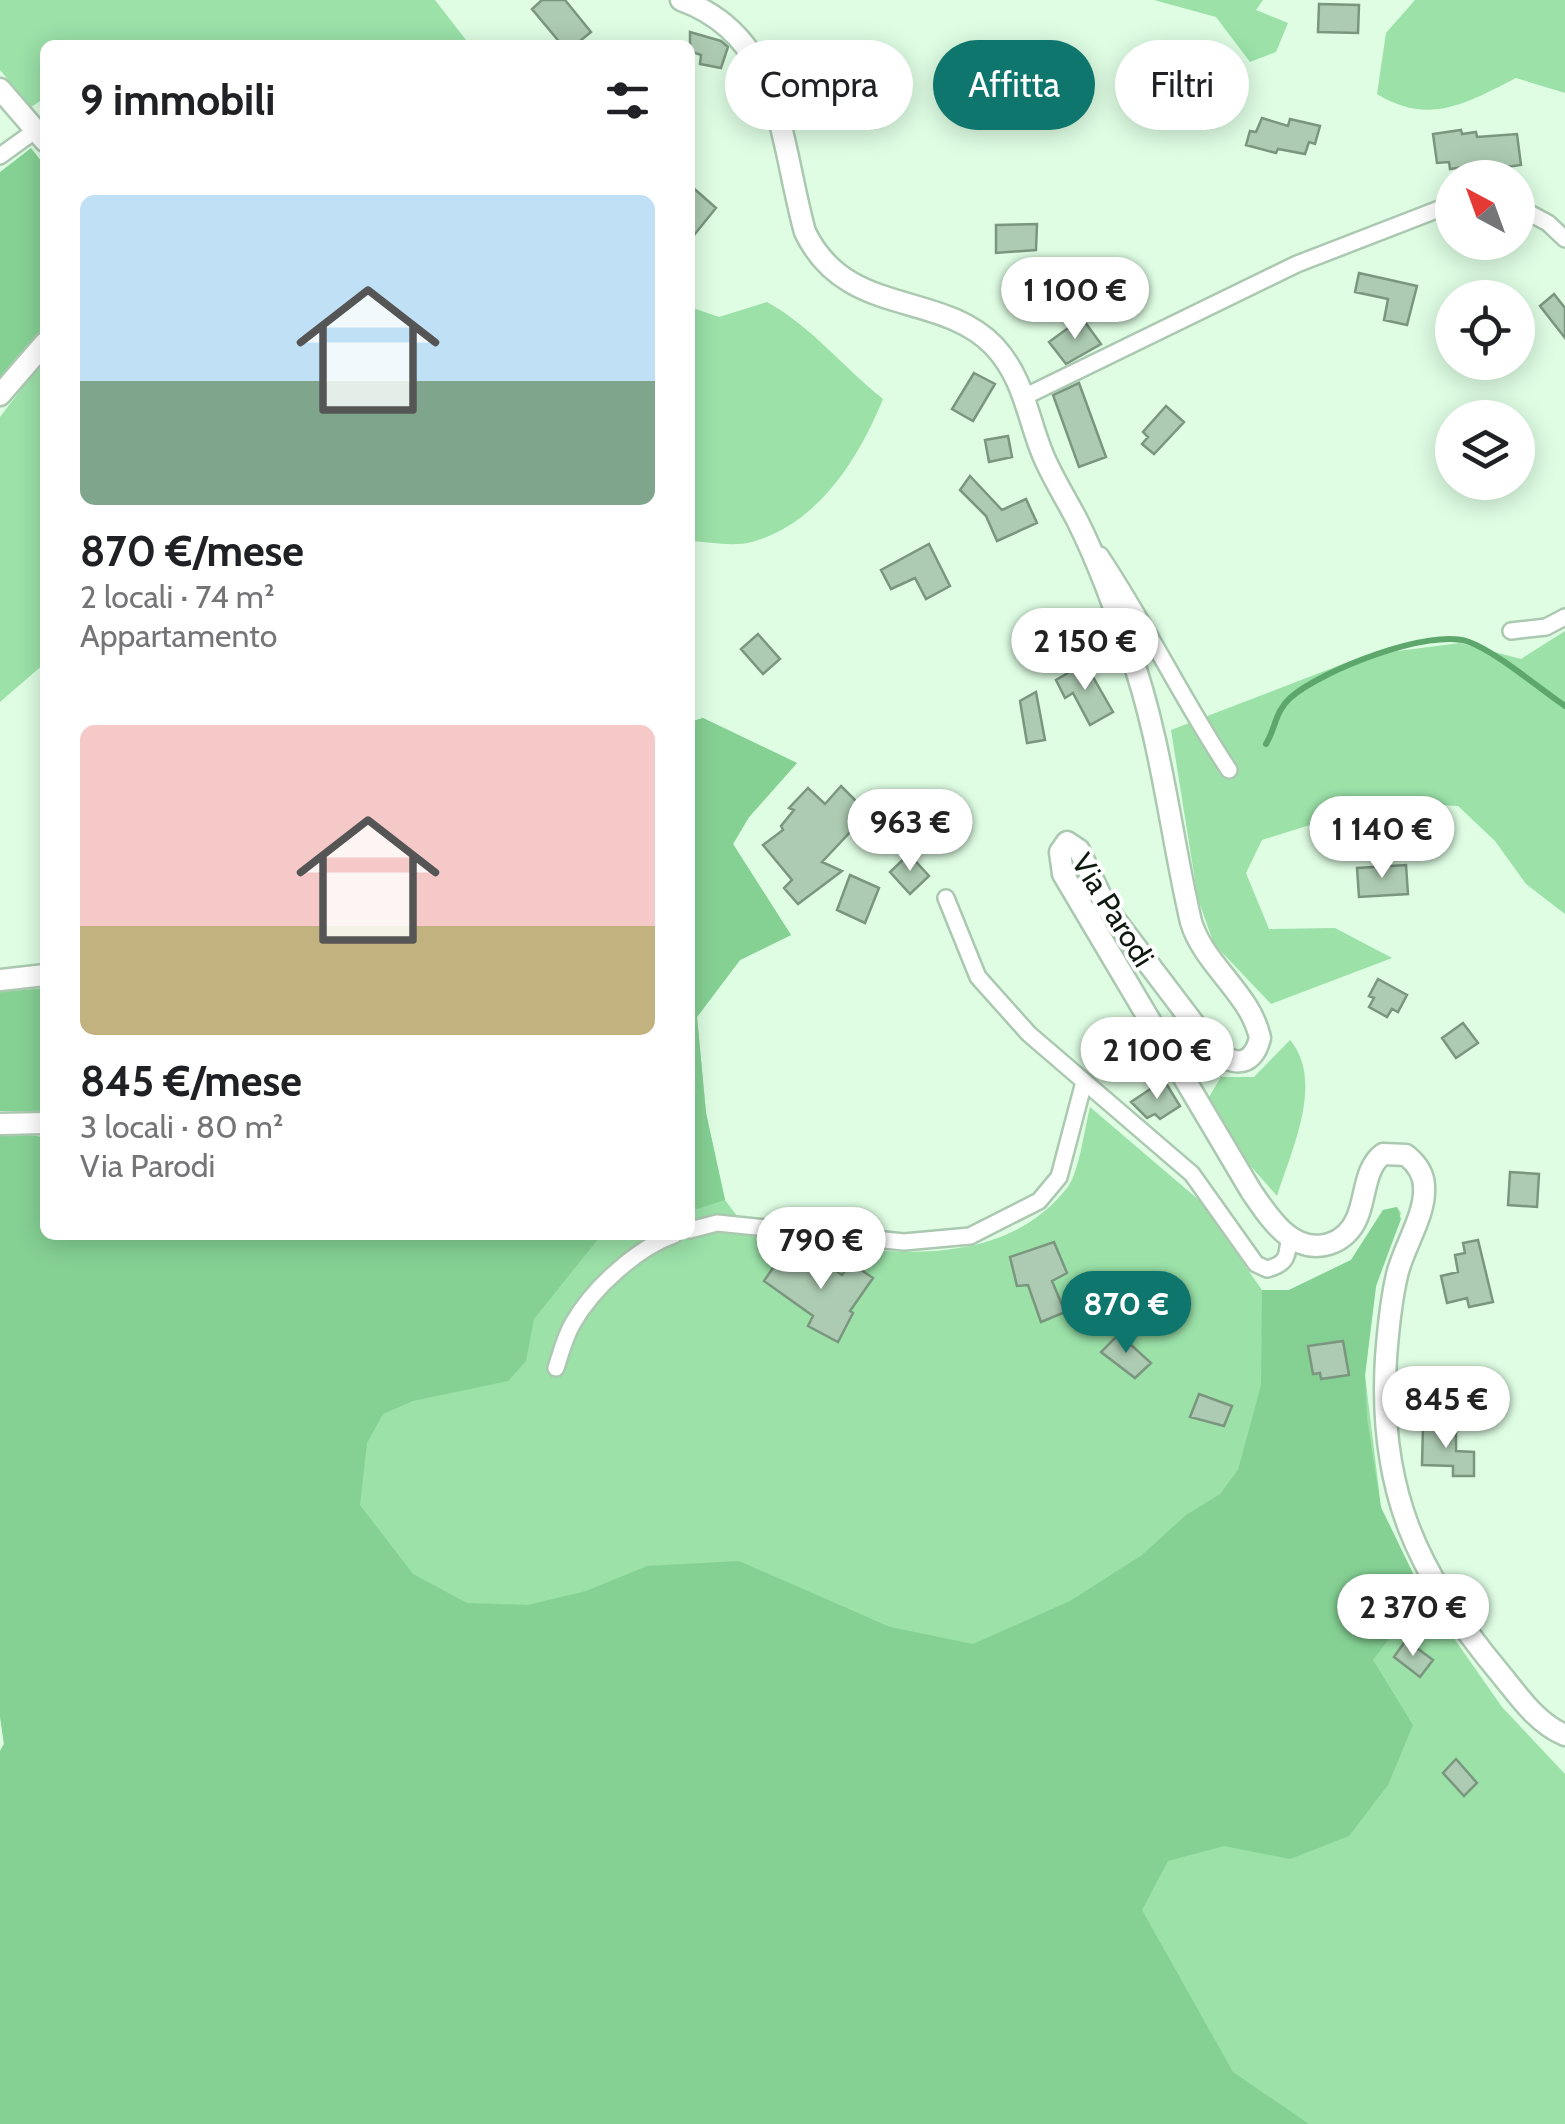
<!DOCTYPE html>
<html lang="it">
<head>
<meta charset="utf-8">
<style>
	:root { --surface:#fff; --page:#f6f6f6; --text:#202124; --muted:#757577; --accent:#0f766e }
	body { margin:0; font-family:Cabin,sans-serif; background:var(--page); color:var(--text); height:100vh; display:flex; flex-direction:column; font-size:38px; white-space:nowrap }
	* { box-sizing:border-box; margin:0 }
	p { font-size:32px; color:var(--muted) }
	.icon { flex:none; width:55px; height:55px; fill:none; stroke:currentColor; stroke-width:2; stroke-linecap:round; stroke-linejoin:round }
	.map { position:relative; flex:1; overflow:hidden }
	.side { position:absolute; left:40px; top:40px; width:655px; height:1200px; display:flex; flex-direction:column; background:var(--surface); border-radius:15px; box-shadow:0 5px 25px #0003 }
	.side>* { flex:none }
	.banner { position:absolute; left:725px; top:40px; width:690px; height:90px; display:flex; gap:20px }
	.needle { width:65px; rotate:319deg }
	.tools { position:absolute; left:1435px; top:160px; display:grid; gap:20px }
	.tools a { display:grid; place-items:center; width:100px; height:100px; border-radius:50%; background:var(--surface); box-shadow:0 5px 25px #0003; font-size:50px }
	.price { position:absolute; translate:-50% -85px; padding:0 22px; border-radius:35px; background:#fff; color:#222; font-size:32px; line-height:65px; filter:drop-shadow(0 2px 5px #0008) }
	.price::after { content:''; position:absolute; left:50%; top:60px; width:30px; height:22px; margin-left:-15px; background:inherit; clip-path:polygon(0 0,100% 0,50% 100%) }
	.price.on { background:var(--accent); color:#fff }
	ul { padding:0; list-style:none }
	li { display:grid; align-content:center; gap:20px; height:530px; padding:0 40px }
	li span { display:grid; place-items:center; height:310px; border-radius:15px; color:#555 }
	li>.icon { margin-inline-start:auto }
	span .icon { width:180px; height:180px; fill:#fffc; stroke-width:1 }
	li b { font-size:42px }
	h2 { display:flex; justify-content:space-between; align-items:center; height:120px; padding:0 40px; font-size:42px }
	.pill { padding:0 35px; border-radius:45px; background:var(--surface); box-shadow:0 5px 25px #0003; font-size:35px; line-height:90px }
	.pill.on { background:var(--accent); color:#fff }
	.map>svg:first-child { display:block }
	.green { fill:#9be1a8 }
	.forest { fill:#85d194 }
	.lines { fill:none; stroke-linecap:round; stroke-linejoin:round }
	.stream { stroke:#5da76d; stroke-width:6 }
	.building { fill:#adcbb2; stroke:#7b967f; stroke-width:2.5 }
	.minor-casing { stroke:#abc8b0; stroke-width:20 }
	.tertiary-casing { stroke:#abc8b0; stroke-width:25 }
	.minor { stroke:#fff; stroke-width:15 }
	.tertiary { stroke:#fff; stroke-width:20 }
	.labels { text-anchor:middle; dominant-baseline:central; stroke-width:8; stroke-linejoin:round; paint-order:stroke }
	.street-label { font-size:30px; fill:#0e1910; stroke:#fff }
</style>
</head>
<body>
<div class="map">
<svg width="1565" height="2124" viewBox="0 0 1565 2124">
	<rect width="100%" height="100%" fill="#defde3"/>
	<path class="green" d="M0,0H435L470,45H45V98L31,107L0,70Z
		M1154,0H1263L1256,10L1288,23L1276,52L1250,62L1216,17Z
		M1415,0H1565V93L1516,78C1467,103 1429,126 1377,94L1386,33Z
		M767,302C811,326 844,368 883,399C859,458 818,524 752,542C734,547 709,542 690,541V307L719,317Z
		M45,358V663L0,702V417Z
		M1565,631V914L1526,884L1495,841L1458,806L1383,802L1262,840L1246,873L1269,929L1335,928L1392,958L1271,1004L1214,944L1198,899L1171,730L1366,655L1460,643L1521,659Z
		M703,718L797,763L749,817L733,844L791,935L740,960L697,1017L706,1113L725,1200L753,1237C854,1247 993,1282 1067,1188C1079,1174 1085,1126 1090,1107L1200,1201L1262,1290H1289L1351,1260L1383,1210L1397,1207L1401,1213L1376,1286L1365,1375L1381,1507L1423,1594L1502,1707L1565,1774V2124H0V1751L4,1744L0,1716V1136L45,1137V1235H690V722Z
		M1290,1040C1325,1081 1291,1151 1277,1196L1240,1154L1209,1097L1221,1077H1254Z"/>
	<path class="forest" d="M31,148L45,166V328L0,380V172Z
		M703,718L797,763L749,817L733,844L791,935L740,960L697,1017L706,1113L725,1200L690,1211V722Z
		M45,988V1112L0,1111V992Z
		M17,1134L45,1137V1235H607L599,1238L534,1319L526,1361L508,1381L413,1401L383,1414L367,1443L360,1505L413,1574L467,1603L528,1605L586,1591L647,1566L739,1561L890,1627L973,1644L1070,1601L1142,1555L1186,1515L1220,1494L1238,1470L1261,1385L1262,1290H1289L1351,1260L1383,1210L1397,1207L1401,1219L1376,1286L1365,1375L1367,1418L1381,1508L1423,1594L1373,1660L1413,1725L1388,1785L1349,1836L1290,1859L1224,1846L1168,1861L1142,1910L1233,2072L1309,2124H0V1751L4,1744L0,1716V1136Z"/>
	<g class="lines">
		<path class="stream" d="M1266,744C1276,727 1275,712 1290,698C1320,671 1431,627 1469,642C1495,651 1540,689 1565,706"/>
	</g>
	<path class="building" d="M542,0H565L591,32L575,45H562L532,9Z
		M1319,4L1359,5L1358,33L1318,32Z
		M690,32L721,41L728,47L721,68L700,64L701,55L690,51Z
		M834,51L855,81L832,97L813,66Z
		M1262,118L1288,126L1290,119L1320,126L1315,144L1309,142L1305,154L1278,149L1276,153L1246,145L1250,131L1256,132Z
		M1461,130L1462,134L1476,132L1477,137L1517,134L1521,165L1491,169L1490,163L1450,169L1449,162L1437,163L1433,134Z
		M690,185L716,208L690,240Z
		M1037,224L1036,250L996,253V225Z
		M1359,273L1417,286L1407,325L1384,320L1388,299L1355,292Z
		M1122,282L1130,306L1095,317L1073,313L1067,302Z
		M1554,294L1565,308V338L1540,306Z
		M1082,318L1101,344L1066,364L1049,342Z
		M974,373L995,384L973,421L952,409Z
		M1079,383L1106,457L1079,467L1053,395Z
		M1166,406L1184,422L1154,454L1142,444L1148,437L1143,432Z
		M1008,436L1012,457L989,462L985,440Z
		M970,476L1002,510L1026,499L1037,523L997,541L986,516L960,490Z
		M929,544L950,586L926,599L915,578L891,589L881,570Z
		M758,634L780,659L763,674L741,649Z
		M1085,663L1113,712L1090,725L1073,693L1065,698L1056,680Z
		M1036,692L1045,740L1027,743L1020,701Z
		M841,786L868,813L822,862L842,871L798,904L784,888L792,880L763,845L783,830L781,826L794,810L789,808L808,788L825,804Z
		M909,854L929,876L910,894L890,872Z
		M1406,865L1408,894L1359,897L1357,868Z
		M850,875L879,888L865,923L837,910Z
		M1378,979L1407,995L1398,1012L1392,1009L1387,1017L1369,1007L1374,998L1369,996Z
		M1463,1023L1478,1043L1456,1058L1442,1038Z
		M1164,1080L1180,1106L1160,1119L1155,1114L1147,1118L1131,1102Z
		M1510,1172L1539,1174L1537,1207L1508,1205Z
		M1478,1240L1493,1302L1469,1307L1467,1298L1447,1303L1441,1276L1458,1272L1455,1255L1465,1253L1463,1243Z
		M1054,1242L1067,1273L1052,1281L1065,1312L1041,1322L1028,1285L1017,1286L1010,1257Z
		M792,1253L816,1270L822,1261L842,1275L851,1263L873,1278L850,1311L853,1313L838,1342L808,1326L813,1316L764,1281L777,1262L783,1266Z
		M1119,1334L1151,1363L1135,1378L1101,1352Z
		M1343,1341L1349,1375L1321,1379L1320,1373L1313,1374L1308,1346Z
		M1199,1394L1232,1406L1224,1426L1190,1417Z
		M1423,1426H1456V1451L1474,1452V1476H1453V1466L1422,1465Z
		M1406,1640L1433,1660L1420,1677L1394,1657Z
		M1456,1759L1477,1783L1464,1796L1443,1773Z"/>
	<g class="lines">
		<g class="minor-casing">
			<path id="minor" d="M0,156L36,130
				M1518,207L1548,223L1565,239
				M1026,396L1297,264L1452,204
				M1100,555C1147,625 1183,701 1229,770
				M1511,631L1546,627L1565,617
				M946,898L978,977L1029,1034L1192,1174L1256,1264L1267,1269C1287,1264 1288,1256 1289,1236
				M690,1230L717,1223L904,1242L970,1236L1039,1201L1059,1177L1084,1082
				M556,1368C561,1353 565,1336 573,1323C593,1288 637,1248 674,1235"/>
		</g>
		<g class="tertiary-casing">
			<path id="tertiary" d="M681,0C782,36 780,142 805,232C846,318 940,290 994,346C1024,378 1027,416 1043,455C1053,479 1067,500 1078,522C1098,562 1114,607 1129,649C1161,737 1170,831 1191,922C1204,965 1251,994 1260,1038C1252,1071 1228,1065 1210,1045L1107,909L1079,850L1067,842L1060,852L1063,874L1251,1191C1269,1217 1292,1255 1329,1244C1342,1240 1352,1230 1357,1218C1366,1198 1364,1168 1383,1154L1406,1155C1416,1163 1424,1174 1424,1187C1426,1215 1403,1248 1397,1275C1391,1301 1388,1331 1386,1358C1378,1489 1417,1574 1499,1672C1518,1695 1537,1724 1565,1735
				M0,89L45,141
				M0,395L45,343
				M0,980L45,975
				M0,1124L45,1123"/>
		</g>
		<use href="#minor" class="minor"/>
		<use href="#tertiary" class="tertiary"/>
	</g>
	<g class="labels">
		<g class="street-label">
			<text transform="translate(1113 910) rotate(58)">Via Parodi</text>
		</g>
	</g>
</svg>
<div class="tools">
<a><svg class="needle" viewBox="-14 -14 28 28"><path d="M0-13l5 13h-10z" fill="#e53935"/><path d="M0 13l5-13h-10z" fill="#757577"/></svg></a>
<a><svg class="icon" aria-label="locate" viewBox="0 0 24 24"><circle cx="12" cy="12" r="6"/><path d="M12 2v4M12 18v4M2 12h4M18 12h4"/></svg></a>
<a><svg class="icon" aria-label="layers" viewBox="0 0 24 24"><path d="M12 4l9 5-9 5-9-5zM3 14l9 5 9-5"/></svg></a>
</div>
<b class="price" style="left:1075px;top:342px">1 100 €</b>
<b class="price" style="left:1085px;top:693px">2 150 €</b>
<b class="price" style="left:910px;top:874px">963 €</b>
<b class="price" style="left:1382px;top:881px">1 140 €</b>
<b class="price" style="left:1157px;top:1102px">2 100 €</b>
<b class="price" style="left:821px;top:1292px">790 €</b>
<b class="price on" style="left:1126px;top:1356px">870 €</b>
<b class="price" style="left:1446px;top:1451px">845 €</b>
<b class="price" style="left:1413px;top:1659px">2 370 €</b>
<div class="banner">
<a class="pill">Compra</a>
<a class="pill on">Affitta</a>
<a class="pill">Filtri</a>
</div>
<section class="side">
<h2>9 immobili<svg class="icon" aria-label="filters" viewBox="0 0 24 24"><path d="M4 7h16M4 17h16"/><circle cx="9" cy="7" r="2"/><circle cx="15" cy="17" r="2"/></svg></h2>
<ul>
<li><span style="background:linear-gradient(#bfe0f5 60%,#7fa58c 0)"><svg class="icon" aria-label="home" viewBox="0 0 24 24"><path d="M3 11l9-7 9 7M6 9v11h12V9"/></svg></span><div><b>870 €/mese</b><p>2 locali · 74 m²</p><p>Appartamento</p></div></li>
<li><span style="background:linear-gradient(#f6c9c9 65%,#c2b280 0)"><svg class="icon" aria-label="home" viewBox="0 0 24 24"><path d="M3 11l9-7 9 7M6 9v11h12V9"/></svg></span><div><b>845 €/mese</b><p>3 locali · 80 m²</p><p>Via Parodi</p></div></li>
</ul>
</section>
</div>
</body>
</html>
